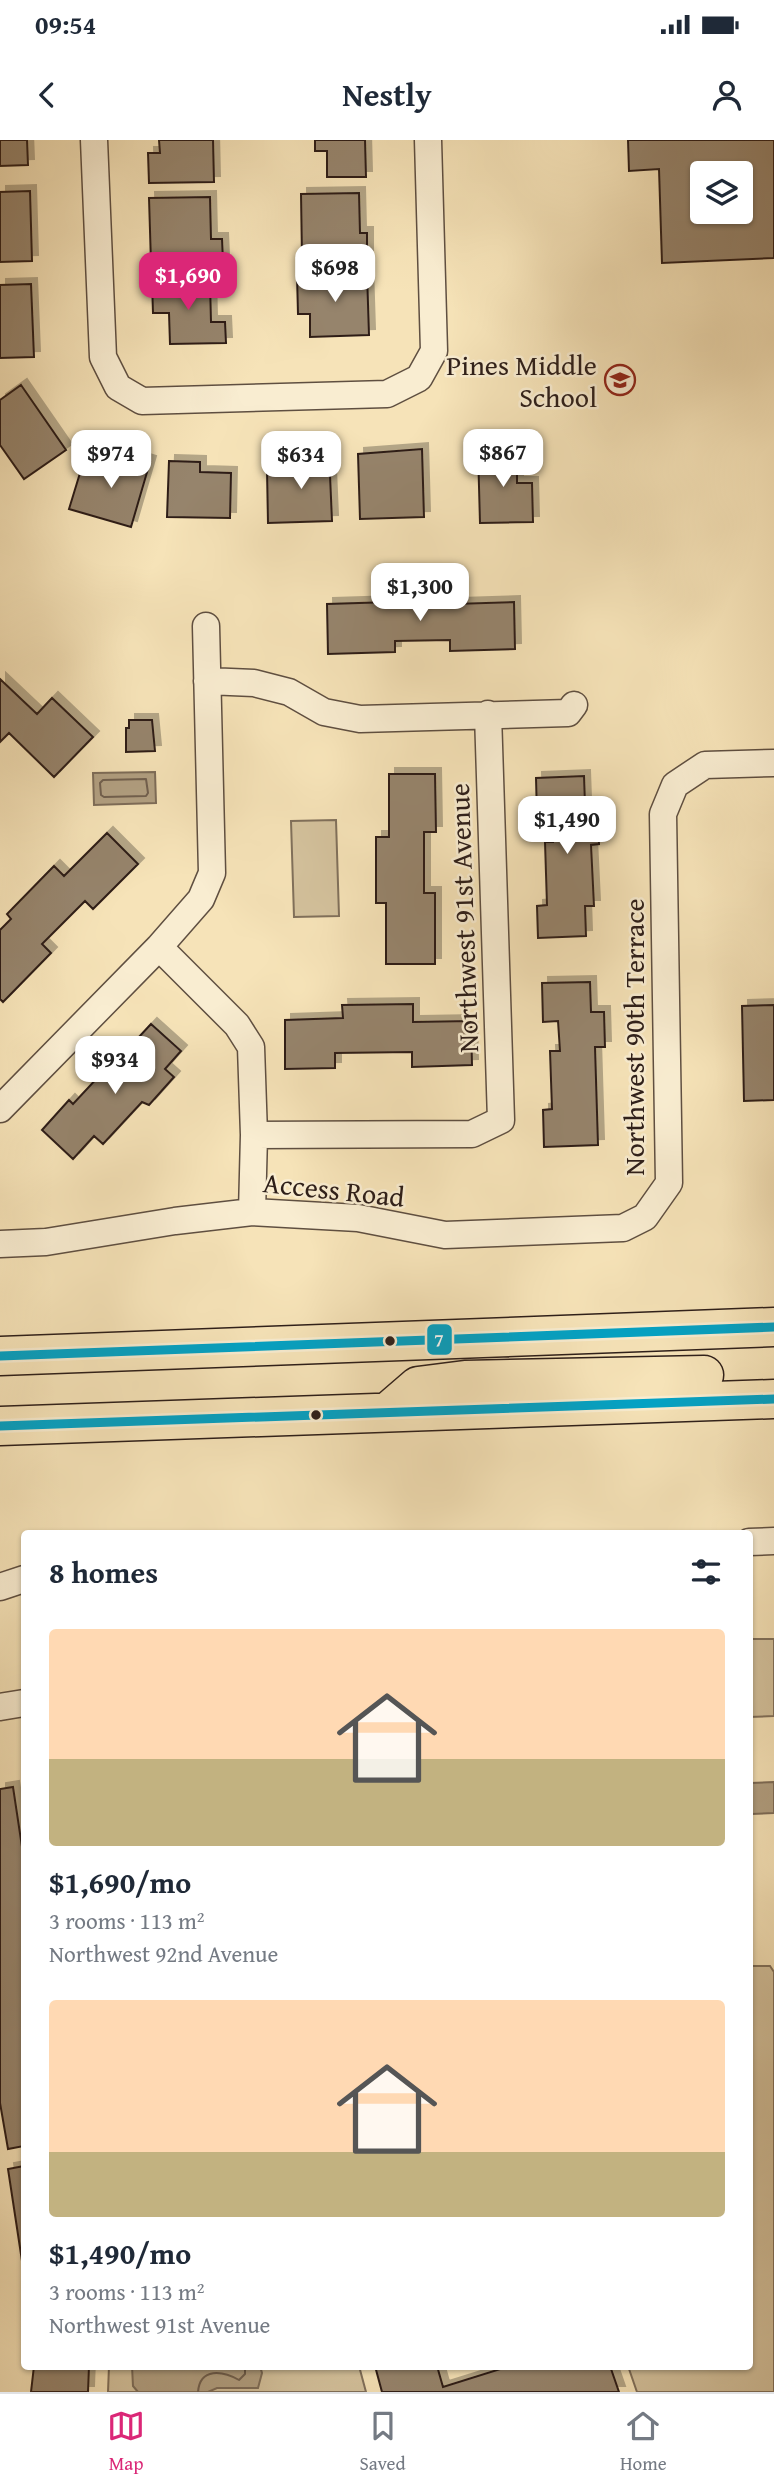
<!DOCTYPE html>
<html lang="en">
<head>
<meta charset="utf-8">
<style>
	:root { --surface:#fff; --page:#f2f2f3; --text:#1f2937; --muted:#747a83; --line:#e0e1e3; --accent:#db2777 }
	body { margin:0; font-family:"Gentium Book Plus",serif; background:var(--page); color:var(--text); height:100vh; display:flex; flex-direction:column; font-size:26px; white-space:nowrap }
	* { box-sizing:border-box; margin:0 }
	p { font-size:23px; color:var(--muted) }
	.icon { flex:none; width:38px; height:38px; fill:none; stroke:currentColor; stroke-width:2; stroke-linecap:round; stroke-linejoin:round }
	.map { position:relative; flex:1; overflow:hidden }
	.details { position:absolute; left:21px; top:1390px; width:732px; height:840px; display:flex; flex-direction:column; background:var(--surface); border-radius:7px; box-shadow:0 2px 5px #0004 }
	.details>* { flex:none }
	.controls { position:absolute; left:690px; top:21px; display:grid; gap:14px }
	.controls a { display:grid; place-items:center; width:63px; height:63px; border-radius:7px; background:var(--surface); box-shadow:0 2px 5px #0004; font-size:35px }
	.price { position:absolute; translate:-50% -60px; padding:0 16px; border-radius:14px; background:#fff; color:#222; font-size:23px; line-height:46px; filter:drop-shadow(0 2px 4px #0008) }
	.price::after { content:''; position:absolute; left:50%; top:42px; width:21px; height:16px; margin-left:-10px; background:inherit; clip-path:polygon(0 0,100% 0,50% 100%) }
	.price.active { background:var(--accent); color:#fff }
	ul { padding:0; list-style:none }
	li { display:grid; align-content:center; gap:14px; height:371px; padding:0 28px }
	li span { display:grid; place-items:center; height:217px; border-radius:7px; color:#555 }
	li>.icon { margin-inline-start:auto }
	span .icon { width:126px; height:126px; fill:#fffc; stroke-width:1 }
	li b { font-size:30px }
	h2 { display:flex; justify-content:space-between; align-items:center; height:84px; padding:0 28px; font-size:30px }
	.status { display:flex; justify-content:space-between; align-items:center; height:49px; padding:0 35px; background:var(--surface); direction:ltr }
	.status svg { height:19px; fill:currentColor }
	header { display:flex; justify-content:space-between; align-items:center; height:91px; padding:0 28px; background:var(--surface); font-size:32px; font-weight:700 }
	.menu { display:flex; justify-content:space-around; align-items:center; height:98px; border-top:2px solid var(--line); background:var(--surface); font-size:19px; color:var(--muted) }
	.menu a { display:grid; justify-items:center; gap:4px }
	.menu .active { color:var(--accent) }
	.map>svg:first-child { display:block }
	.green { fill:#d4c29d; stroke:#80705b; stroke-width:2 }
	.water { fill:#b2a082; stroke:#7d6c58; stroke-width:2 }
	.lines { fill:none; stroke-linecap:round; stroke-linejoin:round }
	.shore { stroke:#705f4e; stroke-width:2 }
	.building { fill:#96846c; stroke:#2d1e19; stroke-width:2; fill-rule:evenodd; filter:url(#shadow) }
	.minor-casing { stroke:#5f4f41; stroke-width:29 }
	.highway-casing { stroke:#2d1e19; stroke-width:41 }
	.minor { stroke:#f9edd1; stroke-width:26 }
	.highway { stroke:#f6e3b8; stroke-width:38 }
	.bus-1-casing { stroke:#f9edd1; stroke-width:14 }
	.bus-1 { stroke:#02a2c5; stroke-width:9 }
	.bus-dot { fill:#2d1e19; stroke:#f9edd1; stroke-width:2.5 }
	.labels { text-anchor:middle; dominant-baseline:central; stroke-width:5; stroke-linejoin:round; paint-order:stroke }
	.poi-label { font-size:28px; fill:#2d1e19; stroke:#f9edd1; text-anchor:end }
	.street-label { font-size:28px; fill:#2d1e19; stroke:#f9edd1 }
	.line-badge { stroke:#f9edd1; stroke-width:2.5 }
	.badge-label { font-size:19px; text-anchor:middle; font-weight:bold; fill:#fff }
</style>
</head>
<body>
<div class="status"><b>09:54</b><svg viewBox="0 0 49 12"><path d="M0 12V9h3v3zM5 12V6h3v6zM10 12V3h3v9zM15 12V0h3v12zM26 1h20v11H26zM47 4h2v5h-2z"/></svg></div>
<header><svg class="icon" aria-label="back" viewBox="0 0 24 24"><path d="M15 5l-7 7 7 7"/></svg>Nestly<svg class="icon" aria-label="person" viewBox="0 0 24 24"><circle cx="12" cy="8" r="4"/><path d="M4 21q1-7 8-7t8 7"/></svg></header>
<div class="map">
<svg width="774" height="2252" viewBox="0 0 774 2252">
	<defs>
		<filter id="shadow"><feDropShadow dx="6" dy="-6" stdDeviation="0" flood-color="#0004"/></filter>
	</defs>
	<rect width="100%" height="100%" fill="#f6e3b8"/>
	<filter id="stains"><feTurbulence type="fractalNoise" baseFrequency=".00286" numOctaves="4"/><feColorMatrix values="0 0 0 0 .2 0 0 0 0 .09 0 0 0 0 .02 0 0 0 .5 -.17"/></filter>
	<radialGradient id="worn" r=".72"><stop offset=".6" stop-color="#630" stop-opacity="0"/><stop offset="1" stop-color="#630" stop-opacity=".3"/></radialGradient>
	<path class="green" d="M336,680L339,776L294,777L291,681Z
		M749,1499H774V1576L749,1577Z
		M749,1826H770L774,1832V2252H637L628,2226H749Z
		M109,2226H359L366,2252H108Z"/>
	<path class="water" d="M155,632L156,663L94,665L93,633Z
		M774,1642V1673L752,1674L751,1643Z
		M132,2226H260L262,2233L258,2248H217L208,2252H138L133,2246Z"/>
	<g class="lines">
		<path class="shore" d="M146,639L148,653L146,656L104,657L101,655L100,643L103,640Z
			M198,2252C200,2227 223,2231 239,2240L245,2234V2226"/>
	</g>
	<path class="building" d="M0,0H27L28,25L0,26Z
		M159,0H213L214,42L149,43L148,13H160Z
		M315,0H365L366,37H327V11H315Z
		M628,0H774V118L662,123L659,29L629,31ZM702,33H740V72H702Z
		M30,51L32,121L0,122V52Z
		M359,53L360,93H367V116L302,118L301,54Z
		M210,57L211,99H222L223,121L151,123L149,58Z
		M367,133L369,195L310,197V174H298L297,135Z
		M152,142H210L211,182H225L226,203L170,204L169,173H153Z
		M31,144L34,217L0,218V145Z
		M21,245L66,310L24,339L0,305V260Z
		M422,309L424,377L360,379L358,314Z
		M517,309V343H532L533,382L480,383L478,310Z
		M329,312L332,381L268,383L267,330L300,329L299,313Z
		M121,313L150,322L131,387L69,369L84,320L116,330Z
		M169,321L200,322V332L231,333L230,378L167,377Z
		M453,450L454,464L514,462L515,509L450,511V500L395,501V512L328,514L327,464L391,462V451Z
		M0,539L37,574L52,558L93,597L54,637L9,593L0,602Z
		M129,580H152L155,611L126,612V588H129Z
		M389,634H435L436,692H424V753H435V824H386V763H376V697H389Z
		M584,636L585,664H597L599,704L591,705L594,766H585L586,796L538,798L537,766L547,765L545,702H553L551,675L537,676L536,638Z
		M107,693L138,724L93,769L85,761L42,804L51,813L3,862L0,859V790L11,779L7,774L54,726L64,736Z
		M590,842L591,872H604L605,907H595L598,1005L544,1007L543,970L552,969L550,911H560L558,881L543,882L542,843Z
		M413,864V882L471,881L472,925L412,927V912L335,913V928L285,929V880L343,878L342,865Z
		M774,865V960L744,961L742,866Z
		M151,884L181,911L165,929L174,937L149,965L142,962L103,1004L94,996L73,1019L42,990L69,960L73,964L113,921L123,929L145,905L138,898Z
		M13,1647L24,1720V2006L8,2009L0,1963V1649Z
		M24,2026V2134L8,2029Z
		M34,2226H89L88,2252H31Z
		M375,2226H437L443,2247L510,2226H610L619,2252H382Z"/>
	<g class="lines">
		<g class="minor-casing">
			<path id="minor" d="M94,0L103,217L118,247L142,261L387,254L419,238L434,211L428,0
				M206,486L212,733L201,759L159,807L237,885L251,907L254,995L252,1072
				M207,541L254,543L289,552L324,572L360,579L568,573L574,565
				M0,969L159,807
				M254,995L472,994L501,980L488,574
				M0,1104L46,1102L175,1081L252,1072L358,1078L445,1095L623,1088L645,1077L669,1043L663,674L675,645L705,625L774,623
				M749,1402L774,1401
				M0,1447L24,1439
				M0,1567L24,1563"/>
		</g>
		<g class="highway-casing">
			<path id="highway" d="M0,1216L774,1187
				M389,1271L418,1246L465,1240L704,1235
				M0,1286L774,1259"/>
		</g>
		<use href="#minor" class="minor"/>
		<use href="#highway" class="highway"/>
		<g class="bus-1-casing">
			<path id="bus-1" d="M0,1216L774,1187
				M0,1286L774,1259"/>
		</g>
		<use href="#bus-1" class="bus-1"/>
	</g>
	<defs>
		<g id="school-ring" transform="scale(1.575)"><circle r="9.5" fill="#f9edd1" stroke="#8f2418" stroke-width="1.5"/><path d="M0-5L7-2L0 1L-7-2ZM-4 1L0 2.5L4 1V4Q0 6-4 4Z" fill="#8f2418"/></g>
	</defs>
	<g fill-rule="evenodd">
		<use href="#school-ring" x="620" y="240"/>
	</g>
	<g class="bus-dot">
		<circle cx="390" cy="1201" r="6"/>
		<circle cx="316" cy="1275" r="6"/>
	</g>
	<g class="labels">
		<g class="poi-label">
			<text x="597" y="224">Pines Middle<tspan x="597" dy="32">School</tspan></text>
		</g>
		<g class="street-label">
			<text transform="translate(463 778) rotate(-92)">Northwest 91st Avenue</text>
			<text transform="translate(633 897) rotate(-90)">Northwest 90th Terrace</text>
			<text transform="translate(334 1049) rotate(6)">Access Road</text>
		</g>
	</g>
	<rect class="line-badge" x="426" y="1183" width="27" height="33" rx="7" fill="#02a2c5"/>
	<g class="badge-label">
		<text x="439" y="1206">7</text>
	</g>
	<rect width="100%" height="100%" filter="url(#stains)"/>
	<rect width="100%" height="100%" fill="url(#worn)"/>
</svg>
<div class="controls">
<a><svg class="icon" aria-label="layers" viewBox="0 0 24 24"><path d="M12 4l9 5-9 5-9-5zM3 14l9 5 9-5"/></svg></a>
</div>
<b class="price" style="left:335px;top:164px">$698</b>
<b class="price active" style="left:188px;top:172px">$1,690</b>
<b class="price" style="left:503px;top:349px">$867</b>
<b class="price" style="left:111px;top:350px">$974</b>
<b class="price" style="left:301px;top:351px">$634</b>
<b class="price" style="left:420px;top:483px">$1,300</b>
<b class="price" style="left:567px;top:716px">$1,490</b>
<b class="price" style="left:115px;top:956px">$934</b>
<section class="details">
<h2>8 homes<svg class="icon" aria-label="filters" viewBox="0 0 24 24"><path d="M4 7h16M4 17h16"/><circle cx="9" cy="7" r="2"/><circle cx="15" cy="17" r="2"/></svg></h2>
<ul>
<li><span style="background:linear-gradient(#ffd9b3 60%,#c2b280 0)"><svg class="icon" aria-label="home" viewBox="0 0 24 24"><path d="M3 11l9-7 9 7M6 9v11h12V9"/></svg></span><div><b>$1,690/mo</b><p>3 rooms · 113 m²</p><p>Northwest 92nd Avenue</p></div></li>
<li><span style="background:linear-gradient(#ffd9b3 70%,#c2b280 0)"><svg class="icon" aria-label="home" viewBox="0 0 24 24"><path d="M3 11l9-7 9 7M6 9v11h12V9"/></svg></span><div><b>$1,490/mo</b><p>3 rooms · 113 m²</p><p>Northwest 91st Avenue</p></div></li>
</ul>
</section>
</div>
<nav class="menu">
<a class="active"><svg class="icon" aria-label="map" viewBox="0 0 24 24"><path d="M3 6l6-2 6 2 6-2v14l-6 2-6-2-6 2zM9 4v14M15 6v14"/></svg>Map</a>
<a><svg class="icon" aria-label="saved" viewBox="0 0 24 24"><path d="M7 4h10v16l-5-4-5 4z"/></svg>Saved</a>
<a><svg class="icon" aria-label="home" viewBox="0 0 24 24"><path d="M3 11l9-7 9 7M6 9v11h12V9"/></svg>Home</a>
</nav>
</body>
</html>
